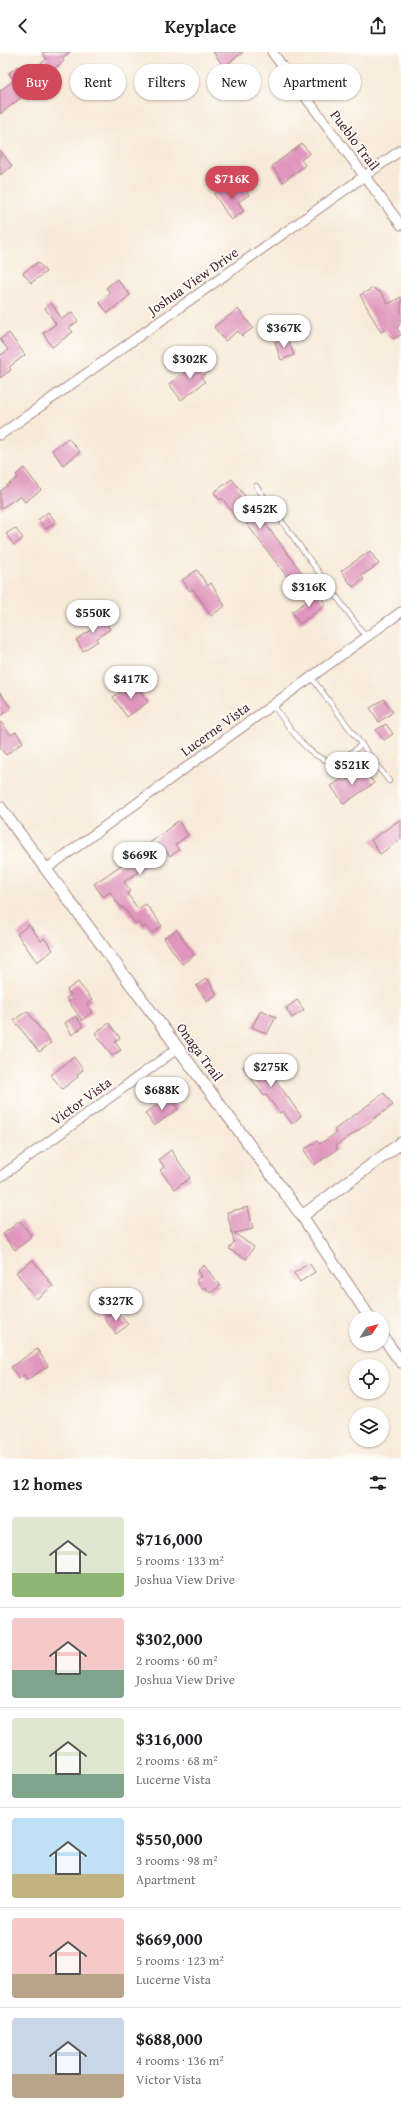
<!DOCTYPE html>
<html lang="en">
<head>
<meta charset="utf-8">
<style>
	:root { --surface:#fff; --page:#f6f6f6; --text:#202124; --muted:#757577; --line:#e0e0e0; --accent:#d1495b }
	body { margin:0; font-family:"Gentium Book Plus",serif; background:var(--page); color:var(--text); height:100vh; display:flex; flex-direction:column; font-size:15px; white-space:nowrap }
	* { box-sizing:border-box; margin:0 }
	p { font-size:13px; color:var(--muted) }
	.icon { flex:none; width:22px; height:22px; fill:none; stroke:currentColor; stroke-width:2; stroke-linecap:round; stroke-linejoin:round }
	.map { position:relative; height:1407px; overflow:hidden }
	.side { display:flex; flex-direction:column; background:var(--surface); flex:1 }
	.side>* { flex:none }
	.banner { position:absolute; left:12px; top:12px; width:377px; height:36px; display:flex; gap:8px }
	.needle { width:26px; rotate:54deg }
	.buttons { position:absolute; left:349px; top:1259px; display:grid; gap:8px }
	.buttons a { display:grid; place-items:center; width:40px; height:40px; border-radius:50%; background:var(--surface); box-shadow:0 1px 3px #0004; font-size:20px }
	.price { position:absolute; translate:-50% -34px; padding:0 9px; border-radius:14px; background:#fff; color:#222; font-size:13px; line-height:26px; filter:drop-shadow(0 1px 2px #0008) }
	.price::after { content:''; position:absolute; left:50%; top:24px; width:12px; height:9px; margin-left:-6px; background:inherit; clip-path:polygon(0 0,100% 0,50% 100%) }
	.price.selected { background:var(--accent); color:#fff }
	ul { padding:0; list-style:none }
	li { display:flex; align-items:center; gap:12px; height:100px; padding:0 12px }
	li+li { border-top:1px solid var(--line) }
	li span { display:grid; place-items:center; flex:none; width:112px; height:80px; border-radius:4px; color:#555 }
	li>.icon { margin-inline-start:auto }
	span .icon { width:48px; height:48px; fill:#fffc; stroke-width:1 }
	li b { font-size:17px }
	h2 { display:flex; justify-content:space-between; align-items:center; height:48px; padding:0 12px; font-size:17px }
	.tag { padding:0 14px; border-radius:18px; background:var(--surface); box-shadow:0 1px 3px #0004; font-size:14px; line-height:36px }
	.tag.selected { background:var(--accent); color:#fff }
	header { display:flex; justify-content:space-between; align-items:center; height:52px; padding:0 12px; background:var(--surface); font-size:18px; font-weight:700 }
	.map>svg:first-child { display:block }
	.building { fill:#e096bd }
	.lines { fill:none; stroke-linecap:round; stroke-linejoin:round }
	.service-casing { stroke:#a18482; stroke-width:6 }
	.minor-casing { stroke:#a18482; stroke-width:11 }
	.tertiary-casing { stroke:#a18482; stroke-width:13 }
	.service { stroke:#fff; stroke-width:4.5 }
	.minor { stroke:#fff; stroke-width:9 }
	.tertiary { stroke:#fff; stroke-width:11 }
	.labels { text-anchor:middle; dominant-baseline:central; stroke-width:3.5; stroke-linejoin:round; paint-order:stroke }
	.street-label { font-size:14px; fill:#4a1f2b; stroke:#fdfcf7 }
</style>
</head>
<body>
<header><svg class="icon" aria-label="back" viewBox="0 0 24 24"><path d="M15 5l-7 7 7 7"/></svg>Keyplace<svg class="icon" aria-label="share" viewBox="0 0 24 24"><path d="M12 15V3M7 8l5-5 5 5M5 13v7h14v-7"/></svg></header>
<div class="map">
<svg width="401" height="1407" viewBox="0 0 401 1407">
	<rect width="100%" height="100%" fill="#fdfcf7"/>
	<filter id="ink" filterUnits="userSpaceOnUse"><feTurbulence type="fractalNoise" baseFrequency=".025" numOctaves="2"/><feDisplacementMap in="SourceGraphic" scale="8" xChannelSelector="R" yChannelSelector="G"/><feConvolveMatrix kernelMatrix="1 2 1 2 8 2 1 2 1" color-interpolation-filters="sRGB"/></filter>
	<filter id="wash" filterUnits="userSpaceOnUse"><feTurbulence type="fractalNoise" baseFrequency=".012" numOctaves="4" result="noise"/><feDisplacementMap in="SourceGraphic" scale="16" xChannelSelector="R" yChannelSelector="G"/><feGaussianBlur stdDeviation="0.9" result="paint"/><feColorMatrix in="noise" values="0 0 0 0 0 0 0 0 0 0 0 0 0 0 0 0 0 1.4 0 .05"/><feComposite in="paint" operator="in"/></filter>
	<g filter="url(#wash)">
		<rect width="100%" height="100%" fill="#f8ead8"/>
		<g id="blocks">
			<path class="building" d="M42,0H70L62,6L64,9L47,22L49,24L0,62V39L14,28L9,21L18,14L22,19L30,13L33,17L47,7Z
				M213,0H243L224,15Z
				M302,92L310,101L301,108L305,113L283,130L272,114Z
				M0,98L12,114L0,123Z
				M239,129L249,143L238,150L244,159L231,168L214,142L221,137L223,140Z
				M38,210L46,220L31,231L23,221Z
				M117,227L130,243L108,261L99,250L110,241L106,236Z
				M373,236L381,241L388,252L401,245V270L397,276L401,283L393,287L385,278L381,280L360,243Z
				M51,251L62,267L72,260L78,269L69,276L73,280L52,295L43,281L56,272L45,256Z
				M238,257L253,276L242,284L238,279L225,289L214,275Z
				M9,281L25,303L9,315L11,318L0,326V301L1,303L8,298L0,287Z
				M287,285L294,303L281,308L275,290Z
				M201,308L209,319L201,325L205,330L181,348L169,332Z
				M68,386L80,400L63,413L52,398Z
				M24,416L41,438L25,450L20,444L0,457V439L18,425L16,423Z
				M232,427L306,526L295,535L239,462L236,465L222,446L220,448L214,440Z
				M48,460L56,470L46,477L38,468Z
				M15,476L23,486L14,493L6,482Z
				M370,499L379,512L361,524L364,527L353,535L341,519Z
				M197,518L208,534L211,531L225,554L211,564L193,537L190,539L182,528Z
				M318,541L326,553L300,572L292,560Z
				M102,564L110,577L96,587L98,589L83,599L76,588L94,576L91,572Z
				M135,631L148,650L127,665L113,645Z
				M0,641L11,656L0,664Z
				M384,647L393,660L379,670L370,656Z
				M0,669L11,683L16,680L23,690L6,703L0,696Z
				M386,672L393,682L384,688L376,678Z
				M363,716L374,731L344,752L331,734L345,725L347,728Z
				M401,767V787L380,802L371,788Z
				M178,769L188,783L175,793L179,798L170,804L166,799L124,830L131,839L127,841L138,857L146,852L162,874L152,881L146,874L143,876L139,870L136,872L123,855L122,857L110,840L103,845L94,832L127,809Z
				M29,873L41,889L44,886L53,898L37,910L17,882Z
				M177,878L194,903L182,912L164,886Z
				M207,926L217,942L207,949L196,934Z
				M78,930L92,948L87,952L93,960L82,968L66,946L71,943L67,938Z
				M297,948L304,958L292,966L286,956Z
				M261,958L276,965L267,982L252,975Z
				M27,959L51,991L39,1000L14,968Z
				M76,964L83,975L72,983L65,971Z
				M109,971L120,986L115,990L121,998L112,1004L95,981Z
				M259,1004L301,1064L292,1072L283,1059L280,1061L266,1043L264,1044L243,1015Z
				M74,1005L83,1018L77,1023L78,1025L62,1037L51,1023Z
				M384,1041L393,1053L336,1094L338,1097L314,1113L304,1098L317,1089L320,1092L336,1081L334,1078Z
				M170,1045L178,1057L154,1074L145,1061Z
				M171,1098L190,1126L175,1137L160,1118L164,1115L159,1107Z
				M248,1155L253,1177L234,1181L254,1195L246,1207L229,1197L234,1190L227,1160Z
				M20,1169L32,1185L15,1198L3,1182Z
				M33,1208L53,1234L36,1247L16,1220Z
				M309,1211L315,1220L300,1230L294,1221Z
				M204,1213L220,1234L210,1241L205,1235L202,1237L196,1228L201,1224L197,1219Z
				M116,1258L128,1273L116,1282L104,1266Z
				M37,1297L48,1314L27,1328L24,1323L19,1327L11,1315Z"/>
		</g>
	</g>
	<g filter="url(#ink)">
		<use href="#blocks" fill-opacity="0" stroke="#a18482" stroke-width="1"/>
		<g class="lines">
			<g class="service-casing">
				<path id="service" d="M256,434L366,585
					M311,625L389,729
					M273,653C287,671 315,720 342,707C349,703 356,697 362,692"/>
			</g>
			<g class="minor-casing">
				<path id="minor" d="M272,0L401,173
					M0,383L401,98
					M46,817L401,560
					M0,1125L178,996"/>
			</g>
			<g class="tertiary-casing">
				<path id="tertiary" d="M0,755L302,1164L370,1266
					M302,1164L401,1091
					M382,1284L401,1310"/>
			</g>
			<use href="#service" class="service"/>
			<use href="#minor" class="minor"/>
			<use href="#tertiary" class="tertiary"/>
		</g>
	</g>
	<g class="labels">
		<g class="street-label">
			<text transform="translate(355 88) rotate(53)">Pueblo Trail</text>
			<text transform="translate(193 229) rotate(-35)">Joshua View Drive</text>
			<text transform="translate(215 677) rotate(-36)">Lucerne Vista</text>
			<text transform="translate(200 1000) rotate(54)">Onaga Trail</text>
			<text transform="translate(81 1049) rotate(-36)">Victor Vista</text>
		</g>
	</g>
</svg>
<div class="buttons">
<a><svg class="needle" viewBox="-14 -14 28 28"><path d="M0-13l5 13h-10z" fill="#e53935"/><path d="M0 13l5-13h-10z" fill="#757577"/></svg></a>
<a><svg class="icon" aria-label="locate" viewBox="0 0 24 24"><circle cx="12" cy="12" r="6"/><path d="M12 2v4M12 18v4M2 12h4M18 12h4"/></svg></a>
<a><svg class="icon" aria-label="layers" viewBox="0 0 24 24"><path d="M12 4l9 5-9 5-9-5zM3 14l9 5 9-5"/></svg></a>
</div>
<b class="price selected" style="left:232px;top:148px">$716K</b>
<b class="price" style="left:284px;top:297px">$367K</b>
<b class="price" style="left:190px;top:328px">$302K</b>
<b class="price" style="left:260px;top:478px">$452K</b>
<b class="price" style="left:309px;top:556px">$316K</b>
<b class="price" style="left:93px;top:582px">$550K</b>
<b class="price" style="left:131px;top:648px">$417K</b>
<b class="price" style="left:352px;top:734px">$521K</b>
<b class="price" style="left:140px;top:824px">$669K</b>
<b class="price" style="left:271px;top:1036px">$275K</b>
<b class="price" style="left:162px;top:1059px">$688K</b>
<b class="price" style="left:116px;top:1270px">$327K</b>
<div class="banner">
<a class="tag selected">Buy</a>
<a class="tag">Rent</a>
<a class="tag">Filters</a>
<a class="tag">New</a>
<a class="tag">Apartment</a>
</div>
</div>
<section class="side">
<h2>12 homes<svg class="icon" aria-label="filters" viewBox="0 0 24 24"><path d="M4 7h16M4 17h16"/><circle cx="9" cy="7" r="2"/><circle cx="15" cy="17" r="2"/></svg></h2>
<ul>
<li><span style="background:linear-gradient(#dfe7d0 70%,#8fb573 0)"><svg class="icon" aria-label="home" viewBox="0 0 24 24"><path d="M3 11l9-7 9 7M6 9v11h12V9"/></svg></span><div><b>$716,000</b><p>5 rooms · 133 m²</p><p>Joshua View Drive</p></div></li>
<li><span style="background:linear-gradient(#f6c9c9 65%,#7fa58c 0)"><svg class="icon" aria-label="home" viewBox="0 0 24 24"><path d="M3 11l9-7 9 7M6 9v11h12V9"/></svg></span><div><b>$302,000</b><p>2 rooms · 60 m²</p><p>Joshua View Drive</p></div></li>
<li><span style="background:linear-gradient(#dfe7d0 70%,#7fa58c 0)"><svg class="icon" aria-label="home" viewBox="0 0 24 24"><path d="M3 11l9-7 9 7M6 9v11h12V9"/></svg></span><div><b>$316,000</b><p>2 rooms · 68 m²</p><p>Lucerne Vista</p></div></li>
<li><span style="background:linear-gradient(#bfe0f5 70%,#c2b280 0)"><svg class="icon" aria-label="home" viewBox="0 0 24 24"><path d="M3 11l9-7 9 7M6 9v11h12V9"/></svg></span><div><b>$550,000</b><p>3 rooms · 98 m²</p><p>Apartment</p></div></li>
<li><span style="background:linear-gradient(#f6c9c9 70%,#b9a48a 0)"><svg class="icon" aria-label="home" viewBox="0 0 24 24"><path d="M3 11l9-7 9 7M6 9v11h12V9"/></svg></span><div><b>$669,000</b><p>5 rooms · 123 m²</p><p>Lucerne Vista</p></div></li>
<li><span style="background:linear-gradient(#c9d6e8 70%,#b9a48a 0)"><svg class="icon" aria-label="home" viewBox="0 0 24 24"><path d="M3 11l9-7 9 7M6 9v11h12V9"/></svg></span><div><b>$688,000</b><p>4 rooms · 136 m²</p><p>Victor Vista</p></div></li>
</ul>
</section>
</body>
</html>
